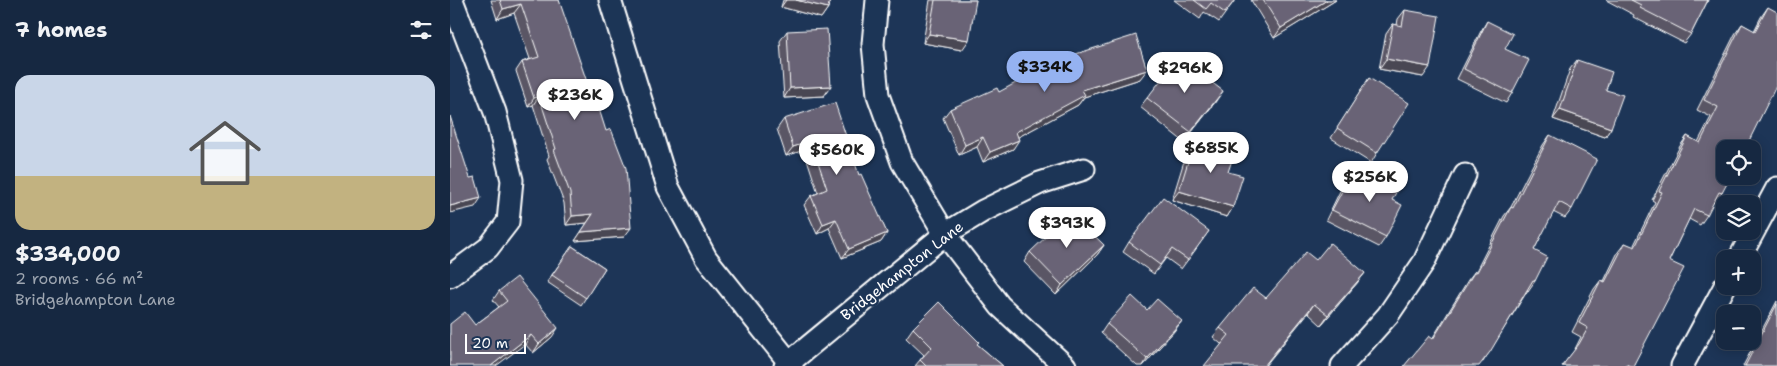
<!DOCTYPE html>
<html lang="en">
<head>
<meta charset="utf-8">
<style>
	:root { --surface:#162841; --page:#23344c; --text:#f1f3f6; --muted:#9ea6b1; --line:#35445a; --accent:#95b2f1 }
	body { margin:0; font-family:"Shantell Sans",sans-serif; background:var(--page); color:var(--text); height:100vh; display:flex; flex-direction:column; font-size:19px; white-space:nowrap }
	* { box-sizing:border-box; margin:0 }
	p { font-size:16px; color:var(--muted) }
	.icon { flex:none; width:28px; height:28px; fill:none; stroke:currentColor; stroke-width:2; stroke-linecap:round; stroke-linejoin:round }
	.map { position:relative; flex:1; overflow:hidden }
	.drawer { display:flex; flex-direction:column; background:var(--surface); width:450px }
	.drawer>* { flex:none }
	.buttons { position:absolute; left:1266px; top:140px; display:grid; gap:10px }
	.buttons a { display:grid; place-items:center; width:45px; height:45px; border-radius:10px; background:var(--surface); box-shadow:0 2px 12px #0003,0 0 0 1px var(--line); font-size:25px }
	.scale { position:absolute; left:15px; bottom:12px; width:61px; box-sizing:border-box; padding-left:5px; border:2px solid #fff; border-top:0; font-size:14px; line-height:18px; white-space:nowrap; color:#fff; -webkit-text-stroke:4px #1d3557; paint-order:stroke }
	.price { position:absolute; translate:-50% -42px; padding:0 11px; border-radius:18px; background:#fff; color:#222; font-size:16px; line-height:32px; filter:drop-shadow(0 1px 2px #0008) }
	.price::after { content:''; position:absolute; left:50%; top:30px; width:15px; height:11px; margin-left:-8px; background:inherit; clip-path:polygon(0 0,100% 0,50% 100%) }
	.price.selected { background:var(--accent); color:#111 }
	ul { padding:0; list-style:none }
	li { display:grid; align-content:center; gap:10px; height:265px; padding:0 15px }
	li+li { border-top:1px solid var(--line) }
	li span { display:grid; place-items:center; height:155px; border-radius:15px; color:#555 }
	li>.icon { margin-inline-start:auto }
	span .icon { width:90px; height:90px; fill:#fffc; stroke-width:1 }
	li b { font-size:21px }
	h2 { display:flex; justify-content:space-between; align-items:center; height:60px; padding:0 15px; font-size:21px }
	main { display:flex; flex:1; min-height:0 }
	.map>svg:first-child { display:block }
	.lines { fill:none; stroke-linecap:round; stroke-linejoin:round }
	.minor-casing { stroke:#fff; stroke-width:25 }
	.minor { stroke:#1d3557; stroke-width:21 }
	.wall { fill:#5a5665; stroke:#fff }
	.shaded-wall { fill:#4a4653; stroke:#fff }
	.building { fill:#696476; stroke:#fff }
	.labels { text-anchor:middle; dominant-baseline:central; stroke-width:5; stroke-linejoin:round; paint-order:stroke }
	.street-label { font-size:15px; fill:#fff; stroke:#1d3557 }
</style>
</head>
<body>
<main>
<section class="drawer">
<h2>7 homes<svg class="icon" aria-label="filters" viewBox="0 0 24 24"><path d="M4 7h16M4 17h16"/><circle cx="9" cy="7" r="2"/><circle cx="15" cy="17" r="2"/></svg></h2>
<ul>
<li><span style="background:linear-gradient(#c9d6e8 65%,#c2b280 0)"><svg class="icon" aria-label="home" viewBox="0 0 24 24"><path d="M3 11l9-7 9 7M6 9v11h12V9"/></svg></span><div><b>$334,000</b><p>2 rooms · 66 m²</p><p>Bridgehampton Lane</p></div></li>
</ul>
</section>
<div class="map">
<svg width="1327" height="366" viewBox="0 0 1327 366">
	<rect width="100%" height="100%" fill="#1d3557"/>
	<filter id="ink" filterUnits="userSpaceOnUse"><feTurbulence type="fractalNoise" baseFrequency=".02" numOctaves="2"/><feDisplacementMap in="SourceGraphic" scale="10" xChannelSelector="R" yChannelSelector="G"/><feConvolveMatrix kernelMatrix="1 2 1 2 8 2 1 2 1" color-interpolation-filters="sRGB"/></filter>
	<g filter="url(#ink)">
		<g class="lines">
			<g class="minor-casing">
				<path id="minor" d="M160,0L218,187L256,258L342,366
					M427,0L423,44L428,95L452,162L495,234L550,306L615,366
					M1289,259L1327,188
					M0,276L38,248L58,222L62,180L45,112L2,0
					M335,366L495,234L533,211L590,183L634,169
					M892,366L938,315L974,262L1015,175
					M1232,366L1275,286"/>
			</g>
			<use href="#minor" class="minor"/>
		</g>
		<path class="wall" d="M41,0H109L174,237L125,241L137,223L116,225L114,203L97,159L99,156L83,105L78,107L66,71L72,62L80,59L64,13L47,19Z
			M333,0H380L378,8L371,18L331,7Z
			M480,0H526L512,50L473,43Z
			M724,0H785L769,22L754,12L750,19Z
			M801,0H886L824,38Z
			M1156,0H1258L1241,34L1234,43L1183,17L1184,15Z
			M1318,7L1272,193L1265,203L1263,202L1257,215L1250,225L1239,219L1219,261L1183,366H1112L1124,351L1131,337L1122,332L1144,289L1151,280L1154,281L1168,252L1175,243L1183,247L1205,202L1202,200L1230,146L1237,136L1248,142L1261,117L1247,110L1285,34L1292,24L1304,31L1311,17Z
			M955,10L973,77L929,69L936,34L943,24L947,25L948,19Z
			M1037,21L1062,93L1056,103L1007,79L1031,31Z
			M337,31L374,96L334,98L330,41Z
			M1127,60L1156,90L1161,128L1155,137L1103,119L1120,69Z
			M919,78L927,153L921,163L881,138Z
			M690,79L634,97L628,105L568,137L563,149L533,162L527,147L509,155L493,118L500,109L549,92Z
			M697,98L766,101L734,142L690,107Z
			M334,119L409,175L437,233L431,242L392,258L379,228L367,234L354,205L361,196L368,193L354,150L336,156L327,129Z
			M1100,135L1122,209L1115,218L1103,212L1084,250L1085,281L1078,291V290L1033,362L982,339L1018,280L1025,271H1026L1054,216L1061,207L1093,145Z
			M745,139L783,207L777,217L722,200L738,148Z
			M920,170L942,200L936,237L929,247L876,220L891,189L898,180L910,186L913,179Z
			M759,231L731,269L716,258L704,274L673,252L679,242Z
			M654,245L647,255L606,295L574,262L580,252Z
			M122,246L155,268L131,305L97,282Z
			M866,260L908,282L871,325L858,313L771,344L763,337L770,328L816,298Z
			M49,291L102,337L83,353L75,344L25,325L49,307L43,300Z
			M1327,301V366H1293Z
			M697,310L725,330L693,366H687L651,333L657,324Z
			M463,328L527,344L553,366H465L470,360L474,355L456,338Z"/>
		<path class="shaded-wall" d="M336,0H346L378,8L371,18L331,7Z
			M877,0H886L824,38L831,28Z
			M71,4L64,13L47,19L53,9Z
			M479,34L519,40L512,50L473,43Z
			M936,59L980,67L973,77L929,69Z
			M697,70L690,79L634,97L628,105L559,142L566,132L632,90Z
			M381,86L374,96L334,98L340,88Z
			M773,91L766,101L734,142L741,132Z
			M89,96L83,105L78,107L84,98Z
			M1110,110L1161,128L1155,137L1103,119Z
			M533,137L527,147L509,155L515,145Z
			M569,140L563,149L533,162L540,152Z
			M361,141L354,150L336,156L343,147Z
			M729,191L783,207L777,217L722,200Z
			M31,198L25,207L0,213V206Z
			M143,214L137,223L116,225L122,216Z
			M386,219L379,228L367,234L373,224Z
			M181,228L174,237L125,241L131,232Z
			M437,233L431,242L392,258L399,249Z
			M654,245L647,255L606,295L612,285Z
			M915,273L908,282L871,325L878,315Z
			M864,304L858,313L815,366H814Z
			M732,321L725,330L693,366L697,359Z
			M108,328L102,337L83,353L89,344Z
			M81,335L75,344L46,366H41Z"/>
		<path class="building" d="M50,0H109L139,88L142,87L156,131L161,129L176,168L181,228L131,232L143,214L122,216L120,193L104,150L106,149L89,96L84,98L72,62L89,57L71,4L53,9Z
			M346,0H380L378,8Z
			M485,0H526L519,40L479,34Z
			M744,0H785L775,13L761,3L756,9Z
			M813,0H877L831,28Z
			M1181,0H1258L1241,34L1190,8L1191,5Z
			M1318,7L1327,12V84L1295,149H1275V176H1281L1272,193L1269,192L1257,215L1244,209L1219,261L1234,268L1183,366H1180L1176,364L1174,366H1112L1129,344L1138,328L1129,323L1151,280L1155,282L1175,243L1185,247L1212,192L1209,191L1237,136L1250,143L1268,107L1254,100L1292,24L1305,31Z
			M955,10L989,16L980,67L936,59L943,24L952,26Z
			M1037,21L1063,34L1055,49L1079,60L1062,93L1014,69Z
			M377,29L381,86L340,88L337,31Z
			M686,35L697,70L632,90L635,95L566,132L569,140L540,152L533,137L515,145L500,109L547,88L549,92L610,59Z
			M729,57L773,91L741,132L697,98Z
			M1127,60L1162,72L1156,90L1173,95L1161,128L1110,110Z
			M919,78L959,103L927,153L887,128Z
			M385,103L409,175L411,174L437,233L399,249L386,219L373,224L361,196L377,189L361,141L343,147L334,119Z
			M0,116L20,178L25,177L31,198L0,206Z
			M1100,135L1147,159L1122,209L1109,202L1084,250L1097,257L1085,281L1083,280L1040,352L1029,366H954L979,336L983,339L1025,271L1027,272L1061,207L1063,208Z
			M745,139L785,151L778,172L793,176L783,207L729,191Z
			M920,170L950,185L942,200L952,205L936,237L882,210L898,180L911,187Z
			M713,197L759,231L738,260L722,249L710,265L679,242Z
			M621,213L654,245L612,285L580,252Z
			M880,243L915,273L878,315L864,304L814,366H754L779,335L770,328L803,288L816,298L856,252L866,260Z
			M122,246L155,268L136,298L102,275Z
			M67,277L108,328L89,344L81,335L41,366H0V324L15,312L25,325L57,301L49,291Z
			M682,296L697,310L707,299L732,321L697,359L657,324Z
			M489,302L529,342L527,344L553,366H476L470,360L482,347L463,328Z
			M1327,304V366H1295Z"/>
	</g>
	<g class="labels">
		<g class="street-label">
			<text transform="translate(452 271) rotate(-38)">Bridgehampton Lane</text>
		</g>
	</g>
</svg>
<div class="buttons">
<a><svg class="icon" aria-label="locate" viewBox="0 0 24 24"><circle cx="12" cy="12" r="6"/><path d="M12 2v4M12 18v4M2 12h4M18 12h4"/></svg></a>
<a><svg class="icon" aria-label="layers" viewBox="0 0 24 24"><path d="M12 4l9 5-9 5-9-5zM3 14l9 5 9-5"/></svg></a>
<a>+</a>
<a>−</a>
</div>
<div class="scale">20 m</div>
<b class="price selected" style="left:595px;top:93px">$334K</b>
<b class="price" style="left:735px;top:94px">$296K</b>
<b class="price" style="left:125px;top:121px">$236K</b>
<b class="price" style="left:761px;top:174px">$685K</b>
<b class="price" style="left:387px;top:176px">$560K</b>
<b class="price" style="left:920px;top:203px">$256K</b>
<b class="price" style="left:617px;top:249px">$393K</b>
</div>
</main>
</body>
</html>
